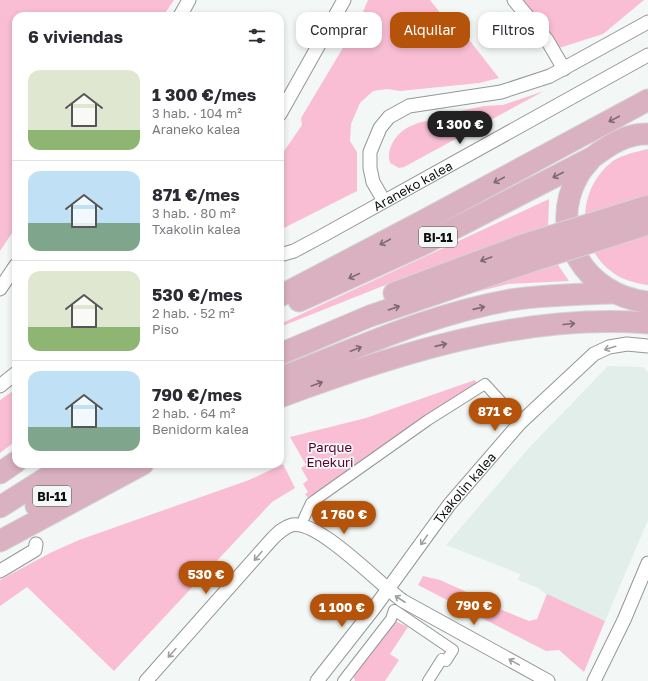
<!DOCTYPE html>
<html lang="es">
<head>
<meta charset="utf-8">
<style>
	:root { --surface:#fff; --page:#f7f7f7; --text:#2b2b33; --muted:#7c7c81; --line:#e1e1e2; --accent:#b45309 }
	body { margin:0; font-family:"Golos Text",sans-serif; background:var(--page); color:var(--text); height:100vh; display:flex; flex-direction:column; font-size:15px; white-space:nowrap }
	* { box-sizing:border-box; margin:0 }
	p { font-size:13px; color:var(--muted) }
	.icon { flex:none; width:22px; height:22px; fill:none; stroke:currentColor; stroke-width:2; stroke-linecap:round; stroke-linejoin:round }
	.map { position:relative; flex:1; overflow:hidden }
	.details { position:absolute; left:12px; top:12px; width:272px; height:456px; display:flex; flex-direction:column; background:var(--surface); border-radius:12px; box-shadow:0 2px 6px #0003 }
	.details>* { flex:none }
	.banner { position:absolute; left:296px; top:12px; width:292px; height:36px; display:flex; gap:8px }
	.price { position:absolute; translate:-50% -34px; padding:0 9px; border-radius:14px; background:var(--accent); color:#fff; font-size:13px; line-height:26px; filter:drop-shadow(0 1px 2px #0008) }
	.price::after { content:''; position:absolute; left:50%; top:24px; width:12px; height:9px; margin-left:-6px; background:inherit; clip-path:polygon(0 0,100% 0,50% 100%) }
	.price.current { background:#222; color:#fff }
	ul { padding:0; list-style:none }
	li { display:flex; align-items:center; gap:12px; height:100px; padding:0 16px }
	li+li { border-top:1px solid var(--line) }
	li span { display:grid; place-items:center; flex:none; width:112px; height:80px; border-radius:12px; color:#555 }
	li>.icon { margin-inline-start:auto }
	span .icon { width:48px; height:48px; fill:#fffc; stroke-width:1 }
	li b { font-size:17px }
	h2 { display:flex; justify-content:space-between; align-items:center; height:48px; padding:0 16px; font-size:17px }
	.tag { padding:0 14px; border-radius:12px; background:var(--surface); box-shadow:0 2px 6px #0003; font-size:14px; line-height:36px }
	.tag.current { background:var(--accent); color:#fff }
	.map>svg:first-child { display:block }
	.built { fill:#e1eee9 }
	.green { fill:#f9bed4 }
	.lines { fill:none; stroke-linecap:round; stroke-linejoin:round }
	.pedestrian-casing { stroke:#939796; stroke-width:12 }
	.minor-casing { stroke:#939796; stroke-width:15 }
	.primary-casing { stroke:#d4d4d4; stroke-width:23 }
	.pedestrian { stroke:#fff; stroke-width:10 }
	.minor { stroke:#fff; stroke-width:13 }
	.primary { stroke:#dab1c1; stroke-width:21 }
	.primary-bridge-casing { stroke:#d4d4d4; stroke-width:23; stroke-linecap:butt }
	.primary-bridge { stroke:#dab1c1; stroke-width:21 }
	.oneway { stroke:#7e6971 }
	.oneway2 { stroke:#9f9f9f }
	.labels { text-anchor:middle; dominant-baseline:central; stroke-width:3.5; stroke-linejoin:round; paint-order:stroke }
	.shield { fill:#f3f8f6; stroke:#535654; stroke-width:1 }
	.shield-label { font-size:12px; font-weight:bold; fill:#0e100f }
	.street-label { font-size:13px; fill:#0e100f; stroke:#f3f8f6 }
	.park-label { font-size:13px; fill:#560030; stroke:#f3f8f6 }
</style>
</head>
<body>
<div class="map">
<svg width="648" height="681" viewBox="0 0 648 681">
	<rect width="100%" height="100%" fill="#f3f8f6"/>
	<path class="built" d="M608,366L643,367L648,372V520L605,621L550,597L538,588L518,580L520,574L446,545L527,450Z"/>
	<path class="green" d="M0,0H174L163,16H16V227L0,251Z
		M368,0H430L445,19L456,23L499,78L479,83L400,91L387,89L373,91L360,103L351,124L350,141L357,152V191L280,230V157L302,125L301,118L359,21Z
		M521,0H644L603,34L559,48Z
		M544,91L404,167L399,168L390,163C388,155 389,149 393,142C406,119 437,120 460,115V111L484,106L503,105Z
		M648,149V285H647C635,283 622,280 612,272C575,245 577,188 613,161C624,154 636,152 648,149Z
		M549,199L548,231L403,278L280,327V324Z
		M556,262L569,281L508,284L440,301Z
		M475,380L477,385L310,500L305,494L308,492L303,484L308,480L301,468L306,465L290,437L366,418Z
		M16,389V441L0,453V400Z
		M283,464L295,488L272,502L114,671L27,587L0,606V580L52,552L79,540L249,480Z
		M423,576L440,580L482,599V602L529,621L537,619L547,594L605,621L584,672L559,650L546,651L418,585Z
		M391,619L408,627L390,654L399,660L385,681H355L352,671Z"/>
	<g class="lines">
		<g class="pedestrian-casing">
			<path id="pedestrian" d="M304,518L311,503L315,500L428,420L485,384L516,418
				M343,681L391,619L394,610L453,650L446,661L442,659L428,681"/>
		</g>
		<g class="minor-casing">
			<g id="minor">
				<path d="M514,0L547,40L564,69"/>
				<path d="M180,16L189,0"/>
				<path d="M280,114L344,0"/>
				<path d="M384,201L373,182L370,168V152L380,128L389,117L409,106L501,92L550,76L648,22"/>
				<path id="s1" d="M280,255L294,251L322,236L648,55"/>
				<path d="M0,289L16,265"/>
				<path d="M0,386L16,373"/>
				<path d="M0,571L35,550L36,544"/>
				<path d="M146,681L272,539C278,533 284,527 292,525C318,519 380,585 403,601L548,681"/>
				<path id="s2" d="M317,681L375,607L449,505L520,423L594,354L609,347L627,344L648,346"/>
				<path d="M594,681L624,620L648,563"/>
			</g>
		</g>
		<g class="primary-casing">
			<path id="primary" d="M591,159C587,164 581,170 578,176C546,233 586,296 648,302
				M394,293L523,245
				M280,296L423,221L648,100
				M299,301L422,245L593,157C609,145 627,133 648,134
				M280,354L370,316L529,262
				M280,378C355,349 430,314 510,300C544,295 579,294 613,293
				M280,397C396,354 522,313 648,323
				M0,473L16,462
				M36,506L105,464
				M0,507L68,464
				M0,541L143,464"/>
		</g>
		<use href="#pedestrian" class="pedestrian"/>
		<use href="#minor" class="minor"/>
		<use href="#primary" class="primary"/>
		<g class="primary-bridge-casing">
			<path id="primary-bridge" d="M523,245L648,206
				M529,262L648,224"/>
		</g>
		<use href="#primary-bridge" class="primary-bridge"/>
	</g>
	<defs><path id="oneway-shaft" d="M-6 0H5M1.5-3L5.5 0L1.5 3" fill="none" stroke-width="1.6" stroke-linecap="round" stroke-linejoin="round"/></defs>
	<g class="oneway">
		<use href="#oneway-shaft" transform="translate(614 119) rotate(152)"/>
		<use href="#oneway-shaft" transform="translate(558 175) rotate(153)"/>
		<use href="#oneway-shaft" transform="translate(499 180) rotate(152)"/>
		<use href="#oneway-shaft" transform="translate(385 242) rotate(152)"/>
		<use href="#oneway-shaft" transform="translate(486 259) rotate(160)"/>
		<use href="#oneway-shaft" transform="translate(354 276) rotate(155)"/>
		<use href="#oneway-shaft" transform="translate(394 308) rotate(-19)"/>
		<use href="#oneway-shaft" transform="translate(479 308) rotate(-13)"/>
		<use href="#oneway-shaft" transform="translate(569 324) rotate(-5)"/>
		<use href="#oneway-shaft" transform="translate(441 345) rotate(-13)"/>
		<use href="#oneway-shaft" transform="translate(356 349) rotate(-21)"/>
		<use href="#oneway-shaft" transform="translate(317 384) rotate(-20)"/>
	</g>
	<g class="oneway2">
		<use href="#oneway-shaft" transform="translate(610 348) rotate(162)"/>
		<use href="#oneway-shaft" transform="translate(424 540) rotate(125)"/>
		<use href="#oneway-shaft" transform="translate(258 556) rotate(131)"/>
		<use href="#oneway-shaft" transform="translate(400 599) rotate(-147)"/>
		<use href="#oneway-shaft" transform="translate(172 653) rotate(132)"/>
		<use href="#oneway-shaft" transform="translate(514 662) rotate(-151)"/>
	</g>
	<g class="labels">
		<g class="shield">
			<rect x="419" y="227" width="38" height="20" rx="3"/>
			<rect x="33" y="486" width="38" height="20" rx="3"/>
		</g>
		<g class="shield-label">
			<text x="438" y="237">BI-11</text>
			<text x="52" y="496">BI-11</text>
		</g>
		<g class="street-label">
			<text stroke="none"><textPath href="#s1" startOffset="150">Araneko kalea</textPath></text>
			<text stroke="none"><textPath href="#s2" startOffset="243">Txakolin kalea</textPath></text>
		</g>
		<g class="park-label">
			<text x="330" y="447">Parque<tspan x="330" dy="15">Enekuri</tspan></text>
		</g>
	</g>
</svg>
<b class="price current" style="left:460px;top:145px">1 300 €</b>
<b class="price" style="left:495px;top:432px">871 €</b>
<b class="price" style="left:344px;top:535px">1 760 €</b>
<b class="price" style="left:206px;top:595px">530 €</b>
<b class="price" style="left:474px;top:626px">790 €</b>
<b class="price" style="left:342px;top:628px">1 100 €</b>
<div class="banner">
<a class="tag">Comprar</a>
<a class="tag current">Alquilar</a>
<a class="tag">Filtros</a>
</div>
<section class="details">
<h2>6 viviendas<svg class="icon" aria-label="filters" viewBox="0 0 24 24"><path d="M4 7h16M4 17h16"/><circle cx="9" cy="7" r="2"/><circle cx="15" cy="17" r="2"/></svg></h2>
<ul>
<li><span style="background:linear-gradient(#dfe7d0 75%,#8fb573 0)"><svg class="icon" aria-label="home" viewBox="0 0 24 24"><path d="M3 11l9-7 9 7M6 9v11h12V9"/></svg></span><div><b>1 300 €/mes</b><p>3 hab. · 104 m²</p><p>Araneko kalea</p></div></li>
<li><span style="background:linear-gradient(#bfe0f5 65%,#7fa58c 0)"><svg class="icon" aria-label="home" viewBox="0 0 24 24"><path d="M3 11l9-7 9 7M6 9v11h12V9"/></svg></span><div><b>871 €/mes</b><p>3 hab. · 80 m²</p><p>Txakolin kalea</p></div></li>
<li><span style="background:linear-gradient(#dfe7d0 70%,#8fb573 0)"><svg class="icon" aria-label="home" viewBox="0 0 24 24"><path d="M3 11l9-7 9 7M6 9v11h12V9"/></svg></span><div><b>530 €/mes</b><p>2 hab. · 52 m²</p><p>Piso</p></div></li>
<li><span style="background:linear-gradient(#bfe0f5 70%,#7fa58c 0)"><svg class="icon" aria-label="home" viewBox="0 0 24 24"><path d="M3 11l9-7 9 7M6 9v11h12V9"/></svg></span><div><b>790 €/mes</b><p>2 hab. · 64 m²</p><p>Benidorm kalea</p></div></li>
</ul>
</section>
</div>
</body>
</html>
